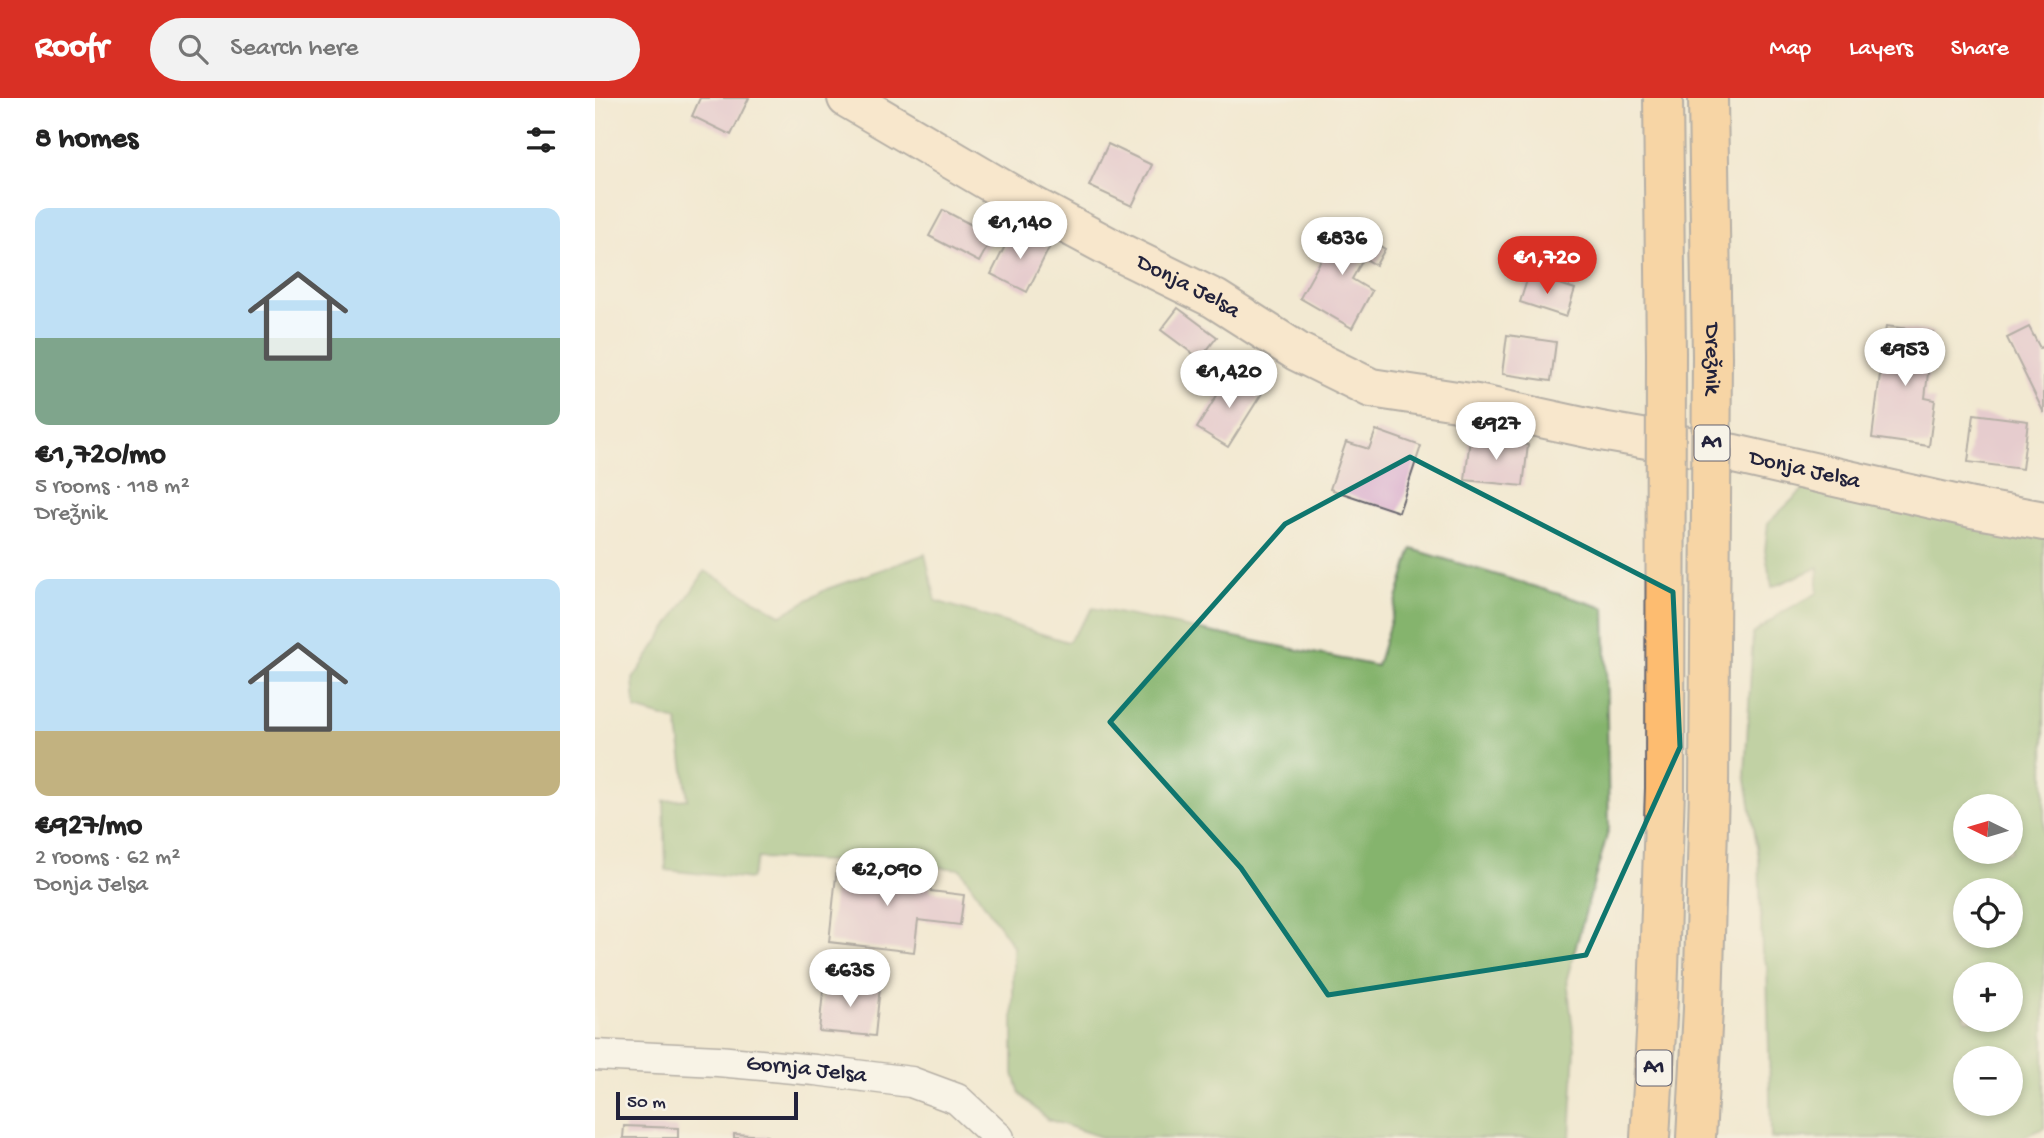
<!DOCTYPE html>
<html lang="en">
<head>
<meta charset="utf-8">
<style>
	:root { --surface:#fff; --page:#f2f2f2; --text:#222; --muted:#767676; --accent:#d93025 }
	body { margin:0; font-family:"Gochi Hand",sans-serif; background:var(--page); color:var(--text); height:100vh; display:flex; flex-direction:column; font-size:26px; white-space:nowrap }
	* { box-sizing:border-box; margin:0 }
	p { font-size:23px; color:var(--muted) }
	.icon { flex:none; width:38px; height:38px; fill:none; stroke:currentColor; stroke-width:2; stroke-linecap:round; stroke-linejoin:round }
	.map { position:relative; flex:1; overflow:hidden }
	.sheet { display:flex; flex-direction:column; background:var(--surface); width:595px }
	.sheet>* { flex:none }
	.needle { width:46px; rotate:275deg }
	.tools { position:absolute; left:1358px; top:696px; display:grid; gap:14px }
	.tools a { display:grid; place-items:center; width:70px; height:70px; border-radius:50%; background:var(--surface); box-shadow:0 4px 10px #0003; font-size:35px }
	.scale { position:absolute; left:21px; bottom:18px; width:182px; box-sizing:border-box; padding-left:7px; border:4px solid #22223b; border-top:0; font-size:19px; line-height:24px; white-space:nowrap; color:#22223b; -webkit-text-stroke:5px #f7f3e8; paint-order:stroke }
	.price { position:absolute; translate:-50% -60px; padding:0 16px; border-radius:24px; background:#fff; color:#222; font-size:23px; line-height:46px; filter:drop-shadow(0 2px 4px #0008) }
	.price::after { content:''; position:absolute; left:50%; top:42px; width:21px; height:16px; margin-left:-10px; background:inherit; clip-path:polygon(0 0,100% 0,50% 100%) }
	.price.active { background:var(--accent); color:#fff }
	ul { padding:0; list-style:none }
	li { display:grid; align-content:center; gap:14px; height:371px; padding:0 35px }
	li span { display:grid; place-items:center; height:217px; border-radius:14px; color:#555 }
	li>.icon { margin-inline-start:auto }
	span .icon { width:126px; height:126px; fill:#fffc; stroke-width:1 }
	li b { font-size:30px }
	h2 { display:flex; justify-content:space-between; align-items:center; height:84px; padding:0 35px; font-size:30px }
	header { display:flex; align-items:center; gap:42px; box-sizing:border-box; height:98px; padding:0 35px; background:var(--accent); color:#fff }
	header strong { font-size:33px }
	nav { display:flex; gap:38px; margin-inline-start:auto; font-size:24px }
	.search { width:490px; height:63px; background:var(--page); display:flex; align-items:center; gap:18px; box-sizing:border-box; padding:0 24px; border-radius:38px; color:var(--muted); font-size:26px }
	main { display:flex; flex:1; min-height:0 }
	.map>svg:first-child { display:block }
	.forest { fill:#85b46d; stroke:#546b54; stroke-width:2; fill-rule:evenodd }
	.building { fill:#d8a9ca }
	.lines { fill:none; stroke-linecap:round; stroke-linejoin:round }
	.street-casing { stroke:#6b6870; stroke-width:33 }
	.secondary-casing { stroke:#6b6870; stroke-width:42 }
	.highway-casing { stroke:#6b6870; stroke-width:42 }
	.street { stroke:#fff; stroke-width:30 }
	.secondary { stroke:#fee4c6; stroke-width:38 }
	.highway { stroke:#fdbc70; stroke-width:38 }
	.highway-bridge-casing { stroke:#6b6870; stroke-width:42; stroke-linecap:butt }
	.highway-bridge { stroke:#fdbc70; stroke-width:38 }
	.marked { fill:none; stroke:#0f766e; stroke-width:5; stroke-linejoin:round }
	.labels { text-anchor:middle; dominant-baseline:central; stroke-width:7; stroke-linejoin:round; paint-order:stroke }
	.shield { fill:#f7f3e8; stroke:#62616f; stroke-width:2 }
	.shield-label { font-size:21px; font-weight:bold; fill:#22223b }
	.street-label { font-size:23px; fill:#22223b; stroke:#f7f3e8 }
</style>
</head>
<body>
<header>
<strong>Roofr</strong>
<div class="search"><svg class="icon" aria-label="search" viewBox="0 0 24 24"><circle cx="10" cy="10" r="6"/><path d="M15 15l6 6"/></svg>Search here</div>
<nav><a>Map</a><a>Layers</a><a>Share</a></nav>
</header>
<main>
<section class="sheet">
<h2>8 homes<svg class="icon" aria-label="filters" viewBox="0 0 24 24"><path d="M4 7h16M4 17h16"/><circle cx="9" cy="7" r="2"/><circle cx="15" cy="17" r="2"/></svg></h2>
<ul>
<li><span style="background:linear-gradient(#bfe0f5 60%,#7fa58c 0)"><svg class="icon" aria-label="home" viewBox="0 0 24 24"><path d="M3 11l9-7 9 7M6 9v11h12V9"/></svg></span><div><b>€1,720/mo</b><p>5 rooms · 118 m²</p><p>Drežnik</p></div></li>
<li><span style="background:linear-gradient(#bfe0f5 70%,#c2b280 0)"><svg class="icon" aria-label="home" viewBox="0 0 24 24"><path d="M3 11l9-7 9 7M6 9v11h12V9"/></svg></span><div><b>€927/mo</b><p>2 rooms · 62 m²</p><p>Donja Jelsa</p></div></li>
</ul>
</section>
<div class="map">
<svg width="1449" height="1040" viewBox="0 0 1449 1040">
	<rect width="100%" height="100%" fill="#f7f3e8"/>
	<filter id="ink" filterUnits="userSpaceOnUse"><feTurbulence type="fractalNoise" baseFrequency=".0143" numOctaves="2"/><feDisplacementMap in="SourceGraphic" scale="14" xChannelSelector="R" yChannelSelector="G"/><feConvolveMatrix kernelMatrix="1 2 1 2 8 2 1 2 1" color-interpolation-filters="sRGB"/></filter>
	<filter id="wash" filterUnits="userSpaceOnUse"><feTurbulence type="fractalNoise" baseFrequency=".00686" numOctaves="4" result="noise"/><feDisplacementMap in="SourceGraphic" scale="28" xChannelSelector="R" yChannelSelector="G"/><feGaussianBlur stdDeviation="1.57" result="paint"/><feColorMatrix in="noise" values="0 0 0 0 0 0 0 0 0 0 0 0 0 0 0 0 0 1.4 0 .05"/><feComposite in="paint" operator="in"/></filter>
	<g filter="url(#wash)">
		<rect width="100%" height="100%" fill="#f2e9d2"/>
		<path class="forest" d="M1216,384L1449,434V1030L1427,1040H1176L1172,868L1167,855L1164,760L1150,676L1158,536L1186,515L1222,495L1224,469L1177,489L1170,453L1173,425ZM1370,709H1416V754H1370ZM1370,793H1416V838H1370ZM1370,877H1416V922H1370ZM1370,961H1416V1006H1370Z
			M817,451L1010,510L1014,730L972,880L980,951L975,1040H509L452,1021L425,996L418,972V848L365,771L309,766L163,760L155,781L71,772L69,703L93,701L82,623L40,611L38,581L110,473L186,517L232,491L330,456L341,503L473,544L498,510L782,568Z"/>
		<g id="blocks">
			<path class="building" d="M105,0H154L136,37L97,18Z
				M513,46L557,67L537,108L494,88Z
				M348,112L398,138L384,164L334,138Z
				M746,126L790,151L781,167L769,160L757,181L777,193L757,230L705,200Z
				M418,132L454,150L432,194L396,176Z
				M934,176L980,191L971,219L925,204Z
				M583,210L622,239L605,261L566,232Z
				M1291,228L1338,234L1330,300L1340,302L1334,348L1277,340Z
				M1434,229L1445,250L1449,248V315L1412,240Z
				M912,237L961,244L956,283L907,276Z
				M635,276L667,295L633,349L602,330Z
				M1379,316L1433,323L1427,371L1373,364Z
				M781,332L826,348L804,414L735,391L751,344L774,351Z
				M875,340L933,347L928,388L870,382Z
				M242,768L333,778L336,793L369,797L365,827L323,822L319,854L234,844Z
				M229,884L285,889L280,938L224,933Z
				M29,1028L83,1030V1040H28Z
				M139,1036L173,1038V1040H139Z"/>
		</g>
	</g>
	<g filter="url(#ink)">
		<use href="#blocks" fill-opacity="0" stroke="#6b6870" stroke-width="2"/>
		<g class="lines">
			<g class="street-casing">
				<g id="street">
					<path id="s1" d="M0,957L123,963L220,972L316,984L362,1001L404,1040"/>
				</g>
			</g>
			<g class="secondary-casing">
				<g id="secondary">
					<path id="s2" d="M252,0L419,98L522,153L620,201L703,254L776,290L882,306L1006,333L1139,356L1377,410L1449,423"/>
				</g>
			</g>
			<g class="highway-casing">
				<path id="highway" d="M1055,1040L1063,901L1070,690
					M1101,1040L1108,911L1114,691"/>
			</g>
			<use href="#street" class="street"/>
			<use href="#secondary" class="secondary"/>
			<use href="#highway" class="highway"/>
			<g class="highway-bridge-casing">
				<g id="highway-bridge">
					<path d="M1068,0L1071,255L1070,690"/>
					<path id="s3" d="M1113,0L1117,258L1114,691"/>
				</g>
			</g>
			<use href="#highway-bridge" class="highway-bridge"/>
		</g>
	</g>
	<path d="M0 0H1449V1040H0ZM815,359L1078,494L1085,649L991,857L733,897L646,770L515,624L690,426Z" fill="#f2e9d2" fill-opacity=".55" fill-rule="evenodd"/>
	<path class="marked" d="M815,359L1078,494L1085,649L991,857L733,897L646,770L515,624L690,426Z"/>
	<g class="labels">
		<g class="shield">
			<rect x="1099.5" y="327.5" width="35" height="35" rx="5"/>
			<rect x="1041.5" y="952.5" width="35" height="35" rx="5"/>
		</g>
		<g class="shield-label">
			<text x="1117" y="345">A1</text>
			<text x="1059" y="970">A1</text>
		</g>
		<g class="street-label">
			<text stroke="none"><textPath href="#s2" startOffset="390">Donja Jelsa</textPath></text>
			<text stroke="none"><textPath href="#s3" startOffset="261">Drežnik</textPath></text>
			<text stroke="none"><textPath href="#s2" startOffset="1041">Donja Jelsa</textPath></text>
			<text stroke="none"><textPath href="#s1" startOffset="212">Gornja Jelsa</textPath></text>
		</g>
	</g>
</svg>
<div class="tools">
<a><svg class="needle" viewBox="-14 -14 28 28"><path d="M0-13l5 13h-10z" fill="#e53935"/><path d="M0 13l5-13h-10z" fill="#767676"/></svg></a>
<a><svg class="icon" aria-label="locate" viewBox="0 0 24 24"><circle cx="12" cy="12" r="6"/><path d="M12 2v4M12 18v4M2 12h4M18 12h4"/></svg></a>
<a>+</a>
<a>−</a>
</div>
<div class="scale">50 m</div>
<b class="price" style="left:425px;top:163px">€1,140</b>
<b class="price" style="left:747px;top:179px">€836</b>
<b class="price active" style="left:952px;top:198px">€1,720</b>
<b class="price" style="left:1310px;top:290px">€953</b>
<b class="price" style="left:634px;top:312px">€1,420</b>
<b class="price" style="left:901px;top:364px">€927</b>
<b class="price" style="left:292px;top:810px">€2,090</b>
<b class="price" style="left:255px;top:911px">€635</b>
</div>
</main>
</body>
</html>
